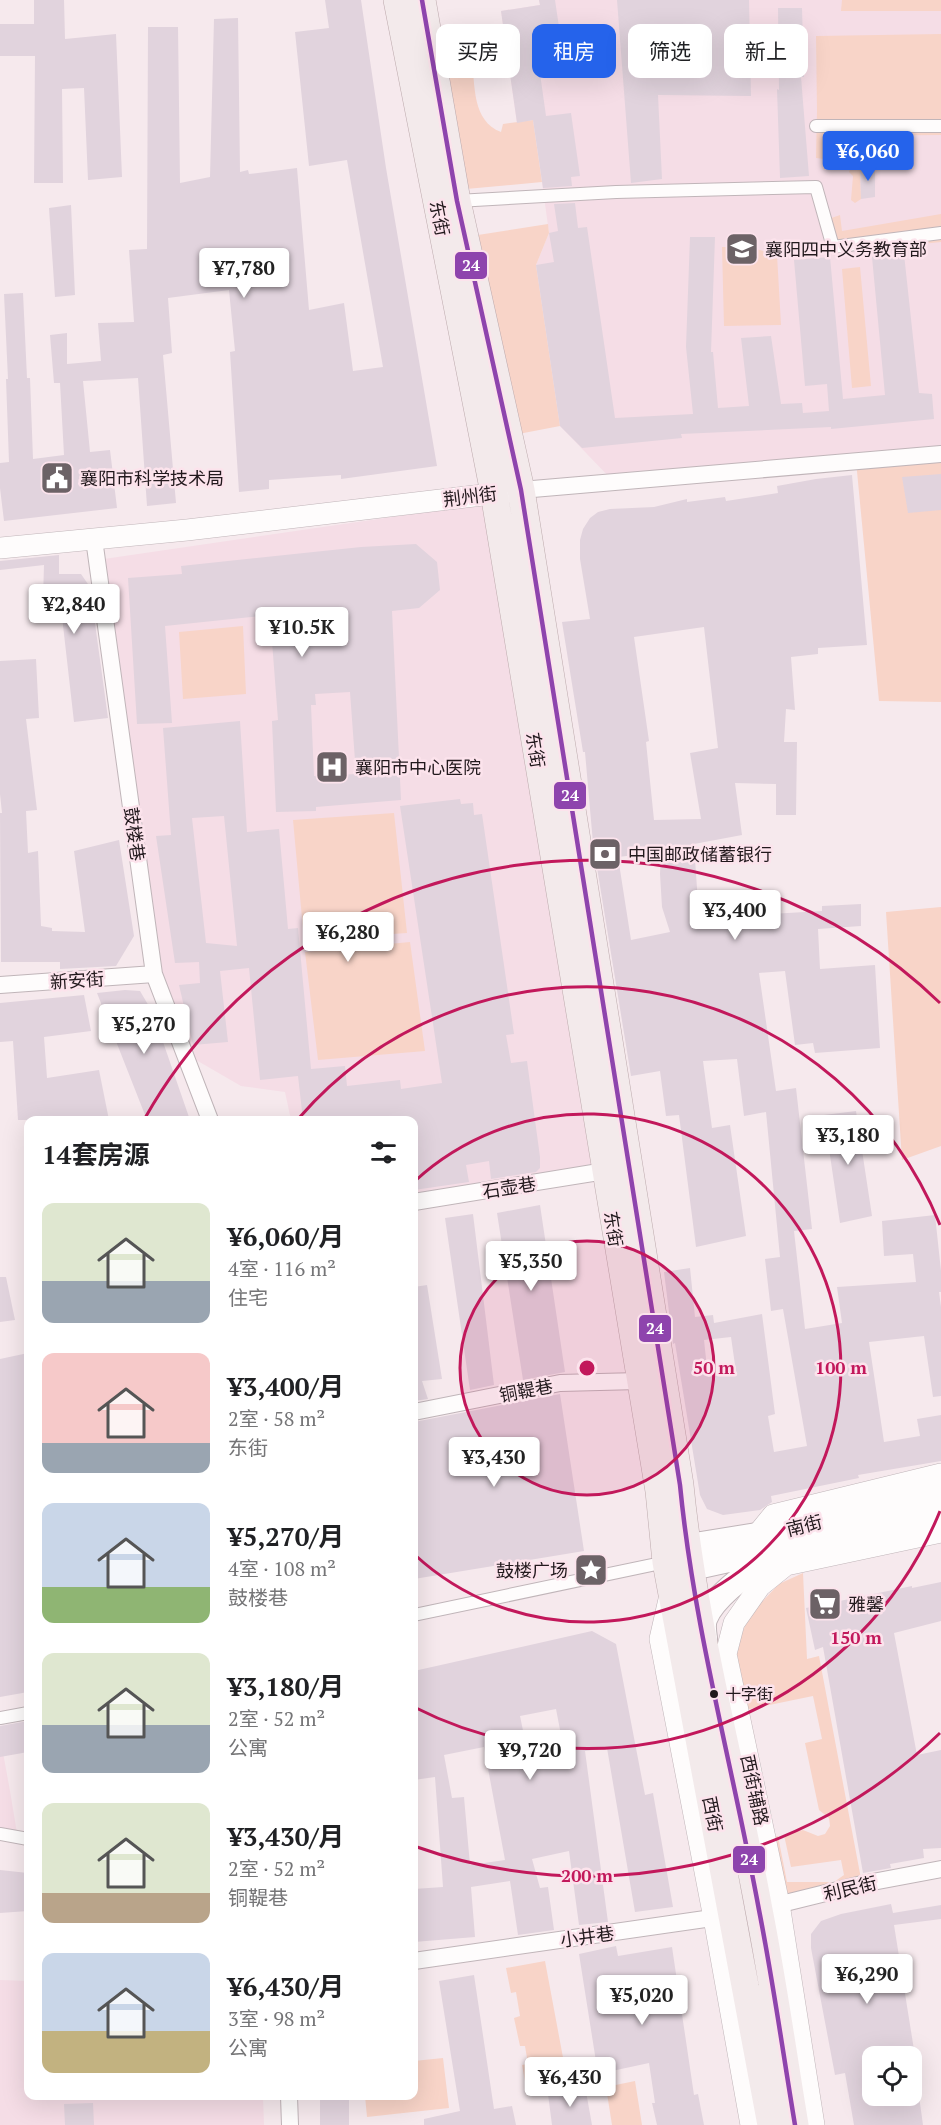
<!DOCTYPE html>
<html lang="zh">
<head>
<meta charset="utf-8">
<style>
	:root { --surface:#fff; --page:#f6f6f6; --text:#202124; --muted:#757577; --accent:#2563eb }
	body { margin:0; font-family:"PT Serif","Noto Sans SC",serif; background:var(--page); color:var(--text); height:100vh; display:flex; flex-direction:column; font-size:22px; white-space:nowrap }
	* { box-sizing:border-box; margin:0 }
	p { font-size:20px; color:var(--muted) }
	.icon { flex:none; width:33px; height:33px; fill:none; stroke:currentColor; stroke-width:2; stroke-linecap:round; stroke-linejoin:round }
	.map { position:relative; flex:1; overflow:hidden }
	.panel { position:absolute; left:24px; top:1116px; width:394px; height:984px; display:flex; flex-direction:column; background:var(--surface); border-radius:12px; box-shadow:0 6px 24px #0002 }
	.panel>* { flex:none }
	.hud { position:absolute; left:436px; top:24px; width:414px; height:54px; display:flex; gap:12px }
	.tools { position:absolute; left:862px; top:2046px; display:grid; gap:12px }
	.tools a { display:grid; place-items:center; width:60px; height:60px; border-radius:12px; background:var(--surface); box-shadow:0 6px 24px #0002; font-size:30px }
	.price { position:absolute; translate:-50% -51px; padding:0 14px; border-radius:6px; background:#fff; color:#222; font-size:20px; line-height:39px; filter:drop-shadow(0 2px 3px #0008) }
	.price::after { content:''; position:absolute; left:50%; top:36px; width:18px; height:14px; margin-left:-9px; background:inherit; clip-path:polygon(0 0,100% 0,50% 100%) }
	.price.current { background:var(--accent); color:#fff }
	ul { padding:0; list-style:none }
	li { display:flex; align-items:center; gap:18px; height:150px; padding:0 18px }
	li span { display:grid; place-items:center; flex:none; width:168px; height:120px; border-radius:12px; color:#555 }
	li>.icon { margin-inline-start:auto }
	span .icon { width:72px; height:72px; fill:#fffc; stroke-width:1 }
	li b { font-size:26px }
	h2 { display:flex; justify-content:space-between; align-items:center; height:72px; padding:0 18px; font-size:26px }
	.tag { padding:0 21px; border-radius:12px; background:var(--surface); box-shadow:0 6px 24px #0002; font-size:21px; line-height:54px }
	.tag.current { background:var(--accent); color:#fff }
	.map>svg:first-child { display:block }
	.built { fill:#f5dde6 }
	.green { fill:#f8d4c8 }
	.building { fill:#e1d3dd; fill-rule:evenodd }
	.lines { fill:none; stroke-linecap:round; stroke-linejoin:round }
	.pedestrian-casing { stroke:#c0b5b9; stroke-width:14 }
	.minor-casing { stroke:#c0b5b9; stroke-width:18 }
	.tertiary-casing { stroke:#c0b5b9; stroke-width:22 }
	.secondary-casing { stroke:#c0b5b9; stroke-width:26 }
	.primary-casing { stroke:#bdaaad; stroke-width:28 }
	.pedestrian { stroke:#fefcfc; stroke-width:12 }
	.minor { stroke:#fefcfc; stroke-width:16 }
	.tertiary { stroke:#fefcfc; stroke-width:21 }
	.secondary { stroke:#fefcfc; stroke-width:24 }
	.primary { stroke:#f3eaeb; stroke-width:27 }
	.bus-1-casing { stroke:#fce3ec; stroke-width:9 }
	.bus-1 { stroke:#8e44ad; stroke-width:4.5 }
	.ring { fill:none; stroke:#c2185b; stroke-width:3 }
	.bus-dot { fill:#22191d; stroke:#fce3ec; stroke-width:2 }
	.labels { text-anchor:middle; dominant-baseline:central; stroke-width:5; stroke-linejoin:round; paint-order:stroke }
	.bus-label { font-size:16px; fill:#22191d; stroke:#fce3ec; text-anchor:start }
	.street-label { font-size:18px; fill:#22191d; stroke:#fce3ec }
	.poi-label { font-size:18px; fill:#22191d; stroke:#fce3ec; text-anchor:start }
	.centre { fill:#c2185b; stroke:#fce3ec; stroke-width:3 }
	.ring-label { font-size:18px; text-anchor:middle; font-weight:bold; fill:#c2185b; stroke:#fce3ec; stroke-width:5; stroke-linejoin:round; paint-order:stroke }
	.line-badge { stroke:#fce3ec; stroke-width:2 }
	.badge-label { font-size:16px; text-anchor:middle; font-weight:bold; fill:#fff }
</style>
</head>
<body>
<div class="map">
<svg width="941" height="2125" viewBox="0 0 941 2125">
	<rect width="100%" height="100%" fill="#f6e9ed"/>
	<path class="built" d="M539,0H941V454L614,482L560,426L536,265L549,233L542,182L533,120L517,123L501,11L540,5Z
		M495,502L605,1171L414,1202V1120H291L285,1092L241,1086L184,1053L154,974L97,560Z
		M0,1736L10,1791L18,1839H0Z
		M0,1980L28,1981V2096H263L264,2125H0Z"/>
	<path class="green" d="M842,0H941V11H841Z
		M941,34V135L831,136L833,160L816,158L817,111L816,36Z
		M472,59C475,85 472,121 501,132L503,124L533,120L542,182L455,190L433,65Z
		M853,162L860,165L861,199L855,203L851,200L853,176L849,172Z
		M941,214V242L833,253L820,222L840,215L842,231Z
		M548,224L549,233L536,265L560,426L508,436L465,237Z
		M722,247H750L777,255L781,325L724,326Z
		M860,267L871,386L852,388L842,269Z
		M941,454V702L879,701L856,461Z
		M243,626L246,694L183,699L179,632Z
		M394,813L407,933L304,940L293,820Z
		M941,907V1146L902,1160L886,912Z
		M410,942L425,1051L318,1060L305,952Z
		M803,1573L807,1659L819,1656L862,1884L779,1904L765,1837L778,1836L787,1882H834L844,1875L841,1860L791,1867L784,1835L803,1830L818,1836L825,1834L830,1826L829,1818L819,1810L805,1743L822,1739L813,1696L745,1710L732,1658L745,1626L757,1607L779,1584Z
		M545,1961L567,2079L526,2087L522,2065L528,2064L525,2046H520L514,2018L520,2016L516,1992L511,1993L506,1968Z
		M443,2058L449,2108L367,2117L365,2096H414V2061Z
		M635,2081L642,2125H612L606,2087Z"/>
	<path class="building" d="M34,0H64L65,39L116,34L122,177L88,180L84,88L62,89L63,183H34L35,56H0V24H34Z
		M325,0H361L386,168L437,466L341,479V475L269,480V489L239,492L230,352L235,351L229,290L168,298L172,353L163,355L176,503L147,506L138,378L83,381L90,452L110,450L117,508L4,521L0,488V463L9,462L6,379H8L4,294L23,293L27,378H30L33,459L64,455L60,383H54L50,335L67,333V364L101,361L98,323L134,322L129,250L147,249L148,27H178L180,183L210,177L214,19L238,18L240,172L248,170L249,174L297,168L309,310L344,303L353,371L383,367L347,160L309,166L295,32L329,28Z
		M539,0H555L559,27L534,31L546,116L571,113L580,176L571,177L572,186L543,188L533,120L517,123L501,11L540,5Z
		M617,0H749L751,96L658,95L662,179L631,183Z
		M778,8H802L804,77H801L809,176L780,178L777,89L779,90Z
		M860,165L875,166V197L861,199Z
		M575,203L578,228L587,227L615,418L693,414L686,347L690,237H715L711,352H713L718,408L749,406L741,338L771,336L781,404L802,403L803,413L829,411L827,384L805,386L794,260L830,257L843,399L885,395L872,257L904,254L919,393L932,394L934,419L831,429V427L681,434L682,438L582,448L560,426L536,265L554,262L549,233L558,231L554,204Z
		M71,205L75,295L55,297L49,208Z
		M941,474V510L908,513L902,477Z
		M852,475L867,645L818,648V654L791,657L795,710L786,709L784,742H797L796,815H776V784L735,783L742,835L694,844L699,918L822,911V906L861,904V926L818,929L820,969L875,965L880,1048L815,1053L813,1043L795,1045L785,971L759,973L776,1091L796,1088L812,1229L794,1231L805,1329L842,1323L837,1287L916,1282L913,1254L884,1256L882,1221L935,1215L941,1271V1292H939L941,1307V1396L933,1397L924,1336L869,1342L884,1442L920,1436L917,1419L941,1415V1461L858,1475L859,1478L771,1496L772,1502L760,1510L723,1515L707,1509L700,1495L675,1343L673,1344L664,1272L690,1268L695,1317L713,1315L714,1323L762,1314L775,1414L768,1416L774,1452L807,1446L783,1309L771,1311L765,1259L780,1257L766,1112L744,1116L737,1059L703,1061L712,1128L730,1125L746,1236L696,1247L679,1115L666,1116L660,1071L631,1076L593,843L585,752H583L562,622L590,619L580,559V540L583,529L590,518L598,512L610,509L654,507L687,499V502L725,497L726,501L778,493L777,486L816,479ZM704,627L718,748L690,753L701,819L654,820L646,742L649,741L634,637ZM661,852L660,874L662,907L670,932L631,940L618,857ZM731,1337L736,1372L708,1377L704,1340Z
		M416,544L437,562L440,590L419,608L392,611L401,800L316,807V811L276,812L272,721L278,720L270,615L165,626L172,723L137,724L128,578L182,574L181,566L361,547ZM350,692L356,774L314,776L311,705H316L315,694Z
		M59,555V574H81L90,587L108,718L74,722L60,599L43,598L44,565L0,570V561Z
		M36,659L39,718L26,719L37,810L26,811L28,853L38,851L41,926L52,928V931L85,932L74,851L119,840L134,936L116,966L60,969V962H1L0,813H2L0,794V661Z
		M240,721L247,832L279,829L288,929L298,928L311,1069L345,1066L347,1086L400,1080L401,1089L442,1083L400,806L460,799L461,804L473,803L474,815L482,814L514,1034L506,1035L511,1063L527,1061L540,1157V1168L536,1172L491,1179L489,1161L466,1165L469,1182L414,1190V1120H303L298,1076L260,1080L249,968L220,971L228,1042L193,1045L179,985L200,983L199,962L175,963L156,836L171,835L163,728ZM224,816L237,946L206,943L192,818Z
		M125,990L140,991L153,1013L190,1120H147L97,993Z
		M84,995L91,1031L44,1037L47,1078L99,1070L109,1120H18L13,1041L0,1042V1003Z
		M856,1111L872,1216L840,1223L824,1115Z
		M540,1205L565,1372L523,1380L497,1213Z
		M473,1214L494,1385L470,1390L445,1218Z
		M0,1277H6L15,1320L0,1322Z
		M427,1285L442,1379L422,1381L428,1399L414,1401V1287Z
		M28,1353V1692L0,1697V1359Z
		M560,1394L584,1551L414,1579V1422Z
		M941,1582V1621L894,1633L917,1755L941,1750V1848L923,1849L924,1858L890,1864L891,1868L863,1873L823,1647L815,1650L806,1608L912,1586V1588Z
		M592,1631L616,1644L645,1795L653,1793L673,1907L635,1912L607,1748L585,1751L608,1922L579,1925L569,1851L532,1859L540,1888L548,1887L554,1930L518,1935L510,1881L471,1887L475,1937L414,1942V1889L443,1887L435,1777L414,1780V1671ZM556,1709L562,1740L526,1745L520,1716ZM484,1747L505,1860L470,1865L464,1797L452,1798L444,1755Z
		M28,1721V1752L0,1757V1726Z
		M0,1870L28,1873V1911L0,1913Z
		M891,1904L893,1913L941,1905V1919L894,1925L915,2056H873V2096H919L923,2125H854L845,2073L835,2075L811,1948V1934L821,1921L841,1914Z
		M616,1946L618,1956L672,1947L694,2095L698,2094L704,2125H657L652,2103H655L649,2063L598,2074L579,1954Z
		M474,1975L494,2109L512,2106L516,2125H424V2119L460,2111L439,1981Z
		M585,2086L592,2125H552L548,2094Z
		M320,2096H349V2125H320Z
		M93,2103L94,2125H65L64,2104Z"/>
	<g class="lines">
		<g class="pedestrian-casing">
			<path id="pedestrian" d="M816,126H941
				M457,201L616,192L816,187L833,247L941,233
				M414,1615L666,1562
				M0,1718L28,1713
				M0,1834L28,1839"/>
		</g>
		<g class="minor-casing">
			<path id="minor" d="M521,490L941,454
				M94,539L154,974L210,1120
				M0,985L154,974
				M414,1202L605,1171
				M414,1412L560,1383L639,1381
				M769,1907L862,1884L941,1869
				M414,1961L726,1916
				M289,2096L290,2125"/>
		</g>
		<g class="tertiary-casing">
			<path id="tertiary" d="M0,548L187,530L508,492
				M760,1531L773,1515L941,1474
				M670,1595L660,1639L714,1918L751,2125
				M726,1654L734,1623L760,1586L786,1565L941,1532
				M705,1655L726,1654L779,1904L814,2125"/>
		</g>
		<g class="secondary-casing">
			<path id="secondary" d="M670,1549L776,1532L941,1492
				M674,1572L941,1513
				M705,1638C704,1632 703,1625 705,1619C714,1595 754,1569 774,1554"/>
		</g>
		<g class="primary-casing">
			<path id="primary" d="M397,0L494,493L659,1491L666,1562L771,2125
				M422,0L457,201L521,490L680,1485C694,1629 733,1768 759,1910C773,1981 783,2053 795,2125"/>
		</g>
		<use href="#pedestrian" class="pedestrian"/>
		<use href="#minor" class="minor"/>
		<use href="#tertiary" class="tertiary"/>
		<use href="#secondary" class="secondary"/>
		<use href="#primary" class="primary"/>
		<g class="bus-1-casing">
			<path id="bus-1" d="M422,0L457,201L521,490L680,1485C694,1629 733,1768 759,1910C773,1981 783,2053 795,2125"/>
		</g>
		<use href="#bus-1" class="bus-1"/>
	</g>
	<circle cx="587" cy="1368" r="127" fill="#c2185b" fill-opacity=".12"/>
	<g class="ring">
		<circle cx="587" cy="1368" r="127"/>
		<path d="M415 1181A254 254 0 1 1 415 1555"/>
		<path d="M940 1511A381 381 0 0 1 414 1707M299 1118A381 381 0 0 1 940 1225"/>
		<path d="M940 1733A508 508 0 0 1 417 1847M145 1118A508 508 0 0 1 940 1003"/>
	</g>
	<defs>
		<g id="school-square" transform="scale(1.725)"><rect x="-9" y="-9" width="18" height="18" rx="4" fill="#6c6266" stroke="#fce3ec"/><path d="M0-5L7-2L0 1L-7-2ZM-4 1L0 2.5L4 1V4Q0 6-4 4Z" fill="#fff"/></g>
		<g id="civic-square" transform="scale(1.725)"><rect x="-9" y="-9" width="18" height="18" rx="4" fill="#6c6266" stroke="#fce3ec"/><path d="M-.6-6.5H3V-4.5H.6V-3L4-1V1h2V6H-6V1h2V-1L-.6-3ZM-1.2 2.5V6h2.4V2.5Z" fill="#fff"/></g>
		<g id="hospital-square" transform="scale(1.725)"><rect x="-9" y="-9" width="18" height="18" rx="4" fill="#6c6266" stroke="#fce3ec"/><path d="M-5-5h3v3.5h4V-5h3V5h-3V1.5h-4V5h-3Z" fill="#fff"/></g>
		<g id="bank-square" transform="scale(1.725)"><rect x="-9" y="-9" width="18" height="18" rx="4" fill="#6c6266" stroke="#fce3ec"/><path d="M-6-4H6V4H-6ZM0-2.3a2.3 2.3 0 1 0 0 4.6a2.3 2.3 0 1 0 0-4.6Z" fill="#fff"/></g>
		<g id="sight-square" transform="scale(1.725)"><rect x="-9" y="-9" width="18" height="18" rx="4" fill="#6c6266" stroke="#fce3ec"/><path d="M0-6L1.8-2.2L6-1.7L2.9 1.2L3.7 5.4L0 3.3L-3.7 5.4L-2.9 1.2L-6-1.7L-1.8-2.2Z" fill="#fff"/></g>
		<g id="supermarket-square" transform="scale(1.725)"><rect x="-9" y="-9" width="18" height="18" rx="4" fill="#6c6266" stroke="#fce3ec"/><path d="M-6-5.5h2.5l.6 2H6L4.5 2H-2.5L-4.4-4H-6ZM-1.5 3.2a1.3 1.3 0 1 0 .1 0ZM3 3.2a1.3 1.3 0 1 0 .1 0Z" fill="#fff"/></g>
	</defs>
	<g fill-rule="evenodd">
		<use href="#school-square" x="742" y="249"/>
		<use href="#civic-square" x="57" y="478"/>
		<use href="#hospital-square" x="332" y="767"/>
		<use href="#bank-square" x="605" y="854"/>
		<use href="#sight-square" x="591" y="1570"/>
		<use href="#supermarket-square" x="825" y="1604"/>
	</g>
	<circle class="bus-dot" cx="714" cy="1694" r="5"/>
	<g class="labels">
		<g class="bus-label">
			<text x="725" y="1694">十字街</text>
		</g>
		<g class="street-label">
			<text transform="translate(440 218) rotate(79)">东街</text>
			<text transform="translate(470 496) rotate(-7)">荆州街</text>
			<text transform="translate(536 750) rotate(81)">东街</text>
			<text transform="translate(135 834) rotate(82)">鼓楼巷</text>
			<text transform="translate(77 980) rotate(-4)">新安街</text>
			<text transform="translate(509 1187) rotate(-9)">石壶巷</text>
			<text transform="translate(614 1229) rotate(81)">东街</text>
			<text transform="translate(526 1390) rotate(-11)">铜鞮巷</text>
			<text transform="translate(804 1525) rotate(-14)">南街</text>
			<text transform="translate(755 1790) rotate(78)">西街辅路</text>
			<text transform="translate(713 1814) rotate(79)">西街</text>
			<text transform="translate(850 1888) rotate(-13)">利民街</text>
			<text transform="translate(587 1936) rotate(-8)">小井巷</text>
		</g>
		<g class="poi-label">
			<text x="765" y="249">襄阳四中义务教育部</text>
			<text x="80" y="478">襄阳市科学技术局</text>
			<text x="355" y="767">襄阳市中心医院</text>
			<text x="628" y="854">中国邮政储蓄银行</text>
			<text x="568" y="1570" text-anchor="end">鼓楼广场</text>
			<text x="848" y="1604">雅馨</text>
		</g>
	</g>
	<circle cx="587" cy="1368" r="9" class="centre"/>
	<g class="ring-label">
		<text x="714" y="1374">50 m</text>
		<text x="841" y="1374">100 m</text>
		<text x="856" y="1644">150 m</text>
		<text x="587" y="1882">200 m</text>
	</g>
	<g class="line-badge">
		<rect x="454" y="251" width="34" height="29" rx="6" fill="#8e44ad"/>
		<rect x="553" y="781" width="34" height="29" rx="6" fill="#8e44ad"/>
		<rect x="638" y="1314" width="34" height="29" rx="6" fill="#8e44ad"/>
		<rect x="732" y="1845" width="34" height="29" rx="6" fill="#8e44ad"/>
	</g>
	<g class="badge-label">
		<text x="471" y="271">24</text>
		<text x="570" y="801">24</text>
		<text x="655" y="1334">24</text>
		<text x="749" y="1865">24</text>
	</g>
</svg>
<div class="tools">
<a><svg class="icon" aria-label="locate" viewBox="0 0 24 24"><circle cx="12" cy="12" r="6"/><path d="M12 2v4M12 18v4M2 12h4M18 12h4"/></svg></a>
</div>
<b class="price current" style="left:868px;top:182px">¥6,060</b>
<b class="price" style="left:244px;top:299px">¥7,780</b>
<b class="price" style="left:74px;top:635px">¥2,840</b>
<b class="price" style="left:302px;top:658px">¥10.5K</b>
<b class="price" style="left:735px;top:941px">¥3,400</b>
<b class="price" style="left:348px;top:963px">¥6,280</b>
<b class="price" style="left:144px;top:1055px">¥5,270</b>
<b class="price" style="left:848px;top:1166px">¥3,180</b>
<b class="price" style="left:531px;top:1292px">¥5,350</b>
<b class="price" style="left:494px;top:1488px">¥3,430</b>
<b class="price" style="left:530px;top:1781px">¥9,720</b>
<b class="price" style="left:867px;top:2005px">¥6,290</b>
<b class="price" style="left:642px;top:2026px">¥5,020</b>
<b class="price" style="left:570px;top:2108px">¥6,430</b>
<div class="hud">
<a class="tag">买房</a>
<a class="tag current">租房</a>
<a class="tag">筛选</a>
<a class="tag">新上</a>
</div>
<section class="panel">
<h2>14套房源<svg class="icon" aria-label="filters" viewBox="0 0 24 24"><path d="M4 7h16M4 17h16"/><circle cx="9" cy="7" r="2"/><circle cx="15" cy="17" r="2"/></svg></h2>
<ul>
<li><span style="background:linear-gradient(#dfe7d0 65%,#9aa5b1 0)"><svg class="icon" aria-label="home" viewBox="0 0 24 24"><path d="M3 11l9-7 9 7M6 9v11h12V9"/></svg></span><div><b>¥6,060/月</b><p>4室 · 116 m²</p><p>住宅</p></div></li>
<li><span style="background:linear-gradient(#f6c9c9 75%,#9aa5b1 0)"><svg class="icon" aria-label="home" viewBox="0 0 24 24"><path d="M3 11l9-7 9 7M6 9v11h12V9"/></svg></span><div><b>¥3,400/月</b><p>2室 · 58 m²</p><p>东街</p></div></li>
<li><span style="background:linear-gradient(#c9d6e8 70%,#8fb573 0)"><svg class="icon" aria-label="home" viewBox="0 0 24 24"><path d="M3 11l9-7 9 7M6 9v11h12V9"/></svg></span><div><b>¥5,270/月</b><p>4室 · 108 m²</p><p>鼓楼巷</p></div></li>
<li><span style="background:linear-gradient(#dfe7d0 60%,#9aa5b1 0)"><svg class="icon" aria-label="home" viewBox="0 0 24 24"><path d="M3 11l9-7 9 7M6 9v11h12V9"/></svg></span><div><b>¥3,180/月</b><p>2室 · 52 m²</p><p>公寓</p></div></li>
<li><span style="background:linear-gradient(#dfe7d0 75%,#b9a48a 0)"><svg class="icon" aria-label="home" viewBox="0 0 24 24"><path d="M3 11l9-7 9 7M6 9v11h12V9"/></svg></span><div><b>¥3,430/月</b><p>2室 · 52 m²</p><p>铜鞮巷</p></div></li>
<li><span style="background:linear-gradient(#c9d6e8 65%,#c2b280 0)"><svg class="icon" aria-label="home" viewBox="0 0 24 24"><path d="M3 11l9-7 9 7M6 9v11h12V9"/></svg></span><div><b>¥6,430/月</b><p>3室 · 98 m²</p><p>公寓</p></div></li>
</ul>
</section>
</div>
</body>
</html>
